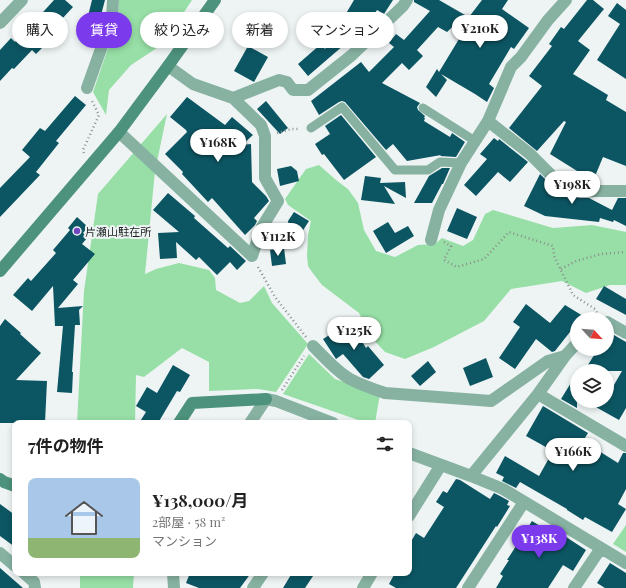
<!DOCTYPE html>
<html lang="ja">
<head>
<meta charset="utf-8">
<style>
	:root { --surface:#fff; --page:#f2f2f2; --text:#222; --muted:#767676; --line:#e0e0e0; --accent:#7c3aed }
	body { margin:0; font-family:"Playfair Display","Noto Sans JP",serif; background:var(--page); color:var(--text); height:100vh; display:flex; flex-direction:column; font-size:15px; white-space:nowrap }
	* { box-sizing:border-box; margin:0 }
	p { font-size:13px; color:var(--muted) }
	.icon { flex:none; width:22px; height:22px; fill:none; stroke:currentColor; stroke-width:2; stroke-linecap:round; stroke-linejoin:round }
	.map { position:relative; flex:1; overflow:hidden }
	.panel { position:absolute; left:12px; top:420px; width:400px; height:156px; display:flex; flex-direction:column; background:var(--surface); border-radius:8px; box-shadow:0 2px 6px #0003 }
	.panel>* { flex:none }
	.guide { position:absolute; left:12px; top:12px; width:400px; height:36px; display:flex; gap:8px }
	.needle { width:26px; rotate:116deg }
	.fabs { position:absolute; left:570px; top:312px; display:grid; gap:8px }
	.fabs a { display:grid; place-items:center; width:44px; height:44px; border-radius:50%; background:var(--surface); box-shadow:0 2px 6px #0003; font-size:20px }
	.price { position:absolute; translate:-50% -34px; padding:0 9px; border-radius:14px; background:#fff; color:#222; font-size:13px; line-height:26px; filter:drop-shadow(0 1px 2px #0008) }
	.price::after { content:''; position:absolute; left:50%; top:24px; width:12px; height:9px; margin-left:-6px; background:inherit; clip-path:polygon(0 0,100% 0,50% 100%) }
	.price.current { background:var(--accent); color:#fff }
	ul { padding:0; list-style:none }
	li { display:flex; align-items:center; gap:12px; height:100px; padding:0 16px }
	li+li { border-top:1px solid var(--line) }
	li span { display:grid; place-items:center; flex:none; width:112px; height:80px; border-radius:8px; color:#555 }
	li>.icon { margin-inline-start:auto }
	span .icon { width:48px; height:48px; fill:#fffc; stroke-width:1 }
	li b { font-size:17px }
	h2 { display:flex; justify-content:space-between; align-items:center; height:48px; padding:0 16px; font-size:17px }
	.chip { padding:0 14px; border-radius:18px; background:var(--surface); box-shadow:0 2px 6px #0003; font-size:14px; line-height:36px }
	.chip.current { background:var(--accent); color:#fff }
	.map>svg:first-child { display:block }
	.green { fill:#97dfa6 }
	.building { fill:#0c5663 }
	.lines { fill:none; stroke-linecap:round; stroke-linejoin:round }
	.path { stroke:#8a8e8e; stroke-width:2.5; stroke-dasharray:1 3; stroke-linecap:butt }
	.lane { stroke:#87b2a2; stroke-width:9 }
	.street { stroke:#87b2a2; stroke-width:12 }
	.secondary { stroke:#4d927c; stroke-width:12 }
	.poi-dot { fill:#7248c1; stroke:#eef4f4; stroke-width:1.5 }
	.labels { text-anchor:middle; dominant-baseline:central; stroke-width:4; stroke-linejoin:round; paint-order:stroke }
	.poi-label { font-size:11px; fill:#1e2020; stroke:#eef4f4; text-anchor:start }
</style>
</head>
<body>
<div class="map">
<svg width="626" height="588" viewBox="0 0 626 588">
	<rect width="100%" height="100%" fill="#eef4f4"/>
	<path class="green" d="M119,0H192L163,44L131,65L109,90L106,115L93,92L118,19Z
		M167,114L155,171L145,274L156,269L179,263L209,270L215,278L216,290L240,303L249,301L264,286L272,303L308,344L276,392L258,389L209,391V362L182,348L144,377L136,375L135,423H77L84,291L98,194Z
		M319,165L336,180L348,189L358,203L364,230L376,251L395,257L418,245L435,244L442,238L463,246L473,240L485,214L493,210L553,228L592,225L626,232V285H610L586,293L562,281L511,289L484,321L434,347L405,359L385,352L372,338L359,313L322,285L312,272L308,266L307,256L308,235L311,221L288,205L285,199L306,169Z
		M309,354L335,379L380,394L375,423H367L283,394Z
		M626,525V552L613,544Z
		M80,573H134L133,588H80Z"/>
	<path class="building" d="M54,0H65L73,7L50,32L54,36L36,54L32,50L14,69L12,68L0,81V50L11,38L15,42L44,11Z
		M92,0H105L100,19L88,16Z
		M354,0H393L384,14L377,10L355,42L348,48L344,45L308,76L298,64L321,44L325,49Z
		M414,0H439L465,15L447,32L438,27L417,50L423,56L409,70L402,63L382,83L420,103L417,107L418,110L425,116L424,118H425L424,121L450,137L452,133L465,142L456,157L440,156L441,155L407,161L393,144L386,150L345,102L342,101L339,102L319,115L311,101L361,62L369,72L394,47L389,43L396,34L404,40L430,11L414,2Z
		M482,0H508L502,9L529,28L514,49L511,47L489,84L494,88L487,102L475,94L441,74L447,80L436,97L426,87L437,69L439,72L459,39L456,37L469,17Z
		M587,0H593L604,9L578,41L590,50L573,74L608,95L606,100L626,112V166L603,157L593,181L550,154L566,122L564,121L537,151L509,128L542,86L529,76L552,46L549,44L561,27L564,29Z
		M617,3L626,10V79L597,60L620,24L608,16Z
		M248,46L268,57L254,82L234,71Z
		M75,96L86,105L56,141L59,143L36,172L40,175L0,217V188L30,157L22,150L40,128L45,131Z
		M187,97L225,125L232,117L253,135L242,145L251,144L252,182L266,196L269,201L254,218L257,221L255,225L245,235L212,198L208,202L182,174L183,172L165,154L187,132L186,130L170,117Z
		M266,101L288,128L280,134L257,109Z
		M341,115L376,157L344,180L324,154L322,155L315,144L330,134L325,126Z
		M494,138L498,141L499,139L528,162L510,182L498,172L476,196L464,185L487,159L480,154Z
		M291,166L297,171L299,181L280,186L277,169Z
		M442,168H450L443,184H442L432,203H414L429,176Z
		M540,174L558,192L561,194L580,198H589L612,210L618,198H626V226L614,220L613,222L600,218L599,222L545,216L524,206Z
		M365,176L381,178L380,183L405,182L406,198L384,186L395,204L361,200Z
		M168,193L195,216L194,218L228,248L230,246L246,261L237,270L230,262L217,275L199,257L196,260L176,242L177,258L160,259L158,233L179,232L153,210Z
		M457,208L477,217L467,239L447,231Z
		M294,212L309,221L300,235L289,227L288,221Z
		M77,217L88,227L83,233L88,237L82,244L95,254L73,280L78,284L58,308L83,306L79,310L80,325H75L72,372H73L72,393L57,392L63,326H55L53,286L32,311L13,295L28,278L31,281L56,253L53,250L70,230L68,228Z
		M388,222L395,233L408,226L414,236L386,253L373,231Z
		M284,248L286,264L272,266L270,250Z
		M604,286L626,299V315L596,299Z
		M526,304L550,323L565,305L583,316L580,319H577V323L555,351L552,352L536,339L515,369L499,358L520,327L513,322Z
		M5,319L21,333L20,334L41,353L16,380L47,381L45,423H0V326Z
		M350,322L366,348L368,346L384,365L369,379L363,377L343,354L336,359L323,339Z
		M607,331L626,342V408L619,420L585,401H607V397L622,371H584L598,349H607Z
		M486,358L493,377L470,386L463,368Z
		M428,361L436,372L420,386L411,376Z
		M173,365L190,375L180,392L177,391L158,423H139L146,412L136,406L147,387L157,393Z
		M577,373V408L561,399Z
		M543,406L588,433L583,441L618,463L623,453H626V489L618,504L626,509L612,532L585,517L583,520L567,510V509L520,482L516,488L502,481L504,477L496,473L505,456L539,476L553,451L526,436Z
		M456,479L460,480L490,499L494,493L500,496L509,501L507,505L510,506L497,527L496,526L456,588H396L389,584L395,573H409V545L416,533L424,538L444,507L436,502L443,491L447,493Z
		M0,504L15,515V547L0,536Z
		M532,521L561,539L563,535L586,550L573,571L563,565L548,588H496L503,576L500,574L509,560H507Z
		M610,563L626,573V588H605L597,583Z
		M0,568L23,588H0Z
		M190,573H251L240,588H199L186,583Z
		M292,573H315L305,588H283Z"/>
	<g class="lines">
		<path class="path" d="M277,133L292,129H300
			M84,153L83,150L99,115L91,99
			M444,242L451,246L444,260L457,267L484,259L509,232L553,246L554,256L573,295L595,309L598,315
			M258,267L275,297L306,337
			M561,269L576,261L601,254L626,252
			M282,390L304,356"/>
		<path class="lane" d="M423,108L475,141
			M311,128L342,107L395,170H428L440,162L461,163"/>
		<path class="street" d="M566,0L548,20L521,57L511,67L488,121L530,154L563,187L581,191H626
			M0,23L22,0
			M87,88L112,18L113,0
			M233,98L279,80L287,82L293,90H308L352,55L403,6L407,0
			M119,132L252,256L262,227L278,201L265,178V136L261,125L233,98L193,84L168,66
			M431,240L439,210L461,163L488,121
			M607,322L626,333
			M313,346C324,357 337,372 350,379C361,385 373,389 385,393L491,401L548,361L565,356
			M538,394L626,446
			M250,423L266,399L276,401L333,423
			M409,453L471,476L503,489L626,563
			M471,476L538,394L565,356L577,343
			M409,516L441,465
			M0,553L15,566
			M24,573L34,582L35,588
			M173,573L174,588
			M253,588L263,573
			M363,588L372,573
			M468,588L524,502
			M574,588L601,548"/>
		<path class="secondary" d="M0,271L119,132L168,66L215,0
			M179,423L192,403L266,399
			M0,479L4,482L15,486"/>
	</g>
	<circle class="poi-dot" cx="77" cy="231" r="4"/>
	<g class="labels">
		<g class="poi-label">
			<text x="85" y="231">片瀬山駐在所</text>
		</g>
	</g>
</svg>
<div class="fabs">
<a><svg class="needle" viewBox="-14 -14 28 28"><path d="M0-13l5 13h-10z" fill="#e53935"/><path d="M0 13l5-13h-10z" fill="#767676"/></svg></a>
<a><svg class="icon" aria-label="layers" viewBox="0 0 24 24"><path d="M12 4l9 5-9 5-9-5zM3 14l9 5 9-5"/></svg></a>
</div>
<b class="price" style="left:480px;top:49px">¥210K</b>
<b class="price" style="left:218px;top:163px">¥168K</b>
<b class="price" style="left:572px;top:205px">¥198K</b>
<b class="price" style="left:278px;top:257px">¥112K</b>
<b class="price" style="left:354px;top:351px">¥125K</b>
<b class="price" style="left:573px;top:472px">¥166K</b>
<b class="price current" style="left:539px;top:559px">¥138K</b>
<div class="guide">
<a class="chip">購入</a>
<a class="chip current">賃貸</a>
<a class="chip">絞り込み</a>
<a class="chip">新着</a>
<a class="chip">マンション</a>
</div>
<section class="panel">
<h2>7件の物件<svg class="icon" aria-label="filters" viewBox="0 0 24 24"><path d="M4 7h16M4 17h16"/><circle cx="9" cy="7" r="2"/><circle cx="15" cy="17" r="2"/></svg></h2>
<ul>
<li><span style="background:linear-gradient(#a9c7e8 75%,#8fb573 0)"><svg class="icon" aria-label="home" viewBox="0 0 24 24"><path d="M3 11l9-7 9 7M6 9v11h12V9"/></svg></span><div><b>¥138,000/月</b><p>2部屋 · 58 m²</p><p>マンション</p></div></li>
</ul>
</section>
</div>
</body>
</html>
